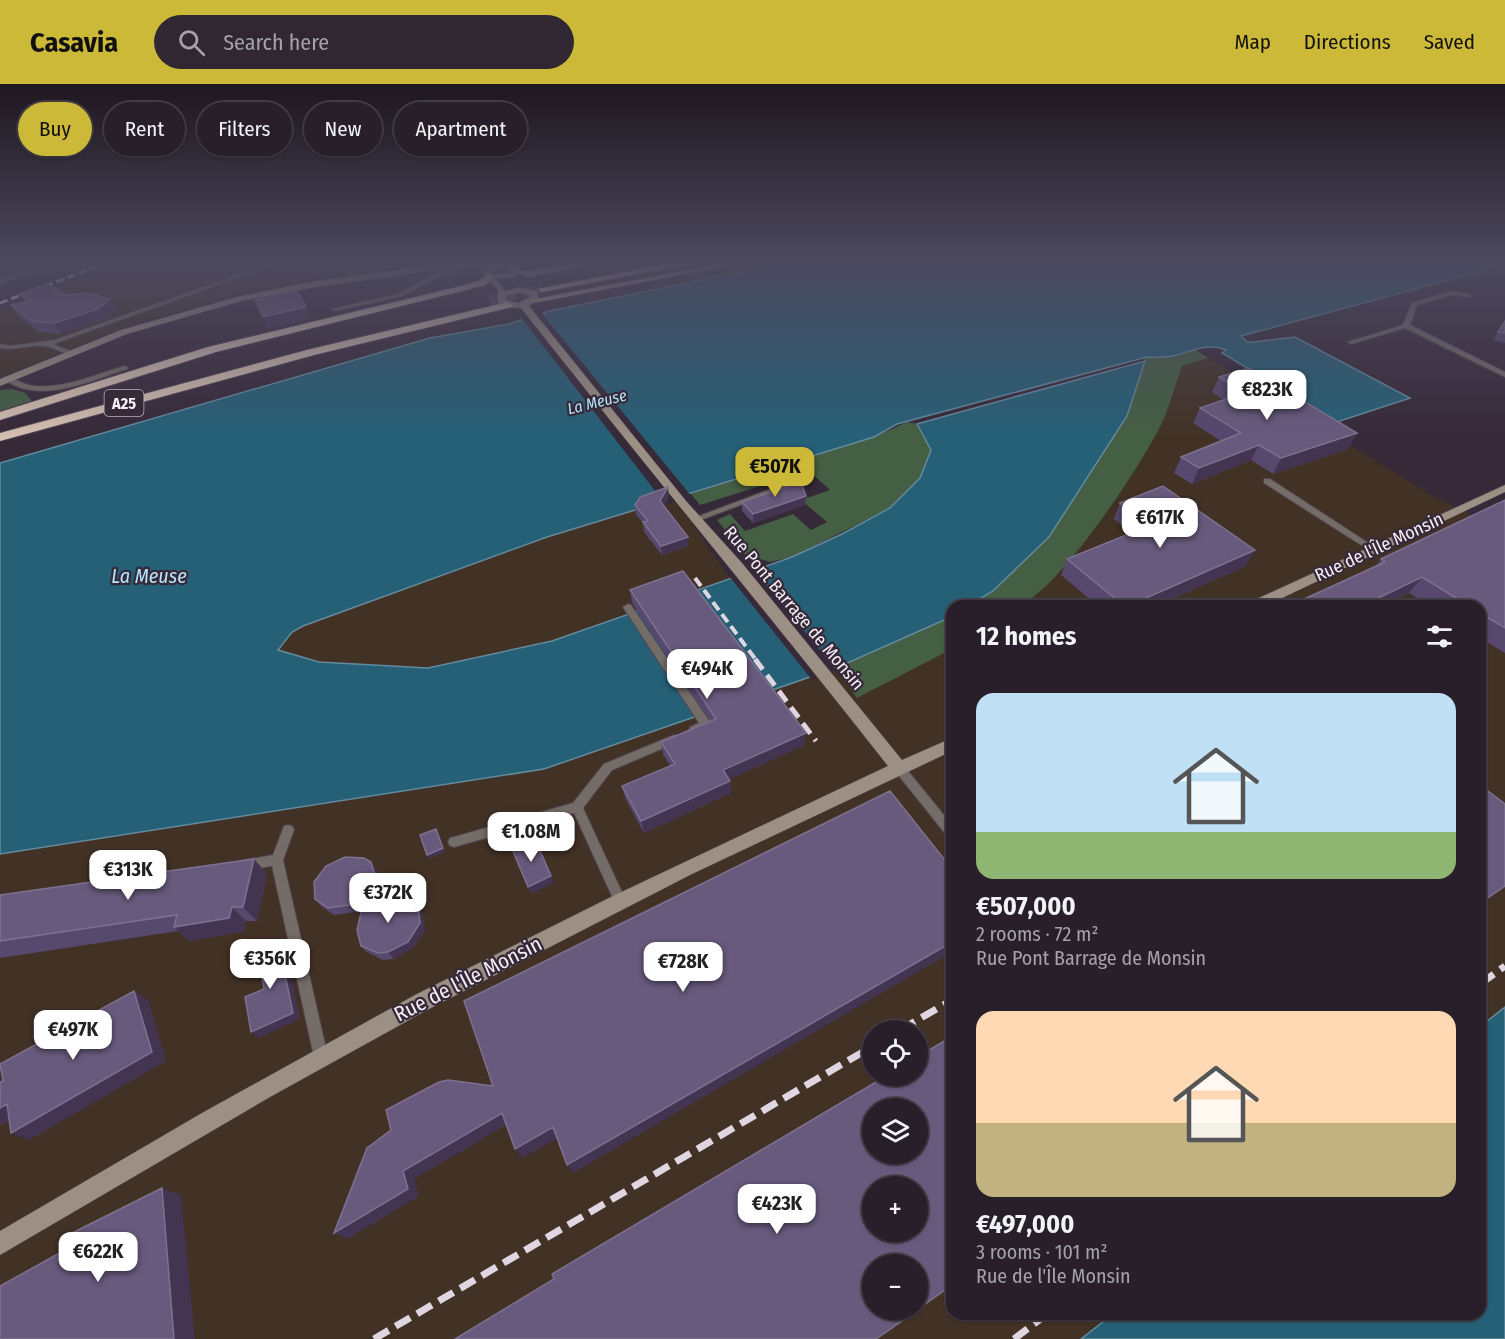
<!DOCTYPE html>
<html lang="en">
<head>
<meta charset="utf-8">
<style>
	:root { --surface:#281f2a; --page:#302732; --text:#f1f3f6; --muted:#a5a2a8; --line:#443d47; --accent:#cdb938 }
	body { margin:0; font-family:"Fira Sans Condensed",sans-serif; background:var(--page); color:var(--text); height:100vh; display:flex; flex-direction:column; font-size:22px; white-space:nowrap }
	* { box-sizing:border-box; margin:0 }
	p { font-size:20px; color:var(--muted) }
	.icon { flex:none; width:33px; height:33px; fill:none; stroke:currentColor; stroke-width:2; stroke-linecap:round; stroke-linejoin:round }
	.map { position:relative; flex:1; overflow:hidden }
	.panel { position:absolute; left:946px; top:516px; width:540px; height:720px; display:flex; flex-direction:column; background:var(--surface); border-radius:18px; box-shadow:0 2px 4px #0004,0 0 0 2px var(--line) }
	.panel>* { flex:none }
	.top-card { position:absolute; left:18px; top:18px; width:570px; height:54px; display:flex; gap:12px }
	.fabs { position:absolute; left:862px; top:936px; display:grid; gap:12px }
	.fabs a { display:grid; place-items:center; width:66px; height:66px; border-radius:50%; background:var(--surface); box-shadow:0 2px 4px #0004,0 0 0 2px var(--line); font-size:30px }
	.price { position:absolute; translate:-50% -51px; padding:0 14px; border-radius:12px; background:#fff; color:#222; font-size:20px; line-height:39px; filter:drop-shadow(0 2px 3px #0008) }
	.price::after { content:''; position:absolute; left:50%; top:36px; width:18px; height:14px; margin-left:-9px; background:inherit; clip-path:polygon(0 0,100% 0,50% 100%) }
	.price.active { background:var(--accent); color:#111 }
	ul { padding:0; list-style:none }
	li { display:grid; align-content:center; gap:12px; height:318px; padding:0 30px }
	li span { display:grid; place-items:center; height:186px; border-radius:18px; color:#555 }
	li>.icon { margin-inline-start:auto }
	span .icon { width:108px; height:108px; fill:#fffc; stroke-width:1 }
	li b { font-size:26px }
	h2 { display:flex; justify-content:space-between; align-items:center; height:72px; padding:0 30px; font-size:26px }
	.tag { padding:0 21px; border-radius:27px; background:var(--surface); box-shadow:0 2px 4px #0004,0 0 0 2px var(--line); font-size:21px; line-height:54px }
	.tag.active { background:var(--accent); color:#111 }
	header { display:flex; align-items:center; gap:36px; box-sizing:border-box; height:84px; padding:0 30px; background:var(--accent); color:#111 }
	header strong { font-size:28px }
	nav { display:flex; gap:33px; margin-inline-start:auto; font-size:21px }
	.search { width:420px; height:54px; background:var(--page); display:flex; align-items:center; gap:15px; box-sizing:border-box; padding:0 21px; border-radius:33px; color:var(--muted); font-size:22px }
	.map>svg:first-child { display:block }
	.industrial { fill:#423226; fill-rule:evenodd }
	.green { fill:#445f43 }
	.water { fill:#266077; stroke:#648a9d; stroke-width:1.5 }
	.pier { fill:#362938 }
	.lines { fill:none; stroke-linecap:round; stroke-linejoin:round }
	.highway-tunnel { stroke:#534655; stroke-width:11; stroke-dasharray:11 6; stroke-linecap:butt }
	.lane-casing { stroke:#514453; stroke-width:2 }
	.secondary-casing { stroke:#514453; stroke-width:1 }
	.primary-casing { stroke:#514453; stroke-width:1 }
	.highway-casing { stroke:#514453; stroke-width:2 }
	.lane { fill:#746c66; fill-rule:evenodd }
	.secondary { fill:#9c8f84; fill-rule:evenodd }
	.primary { fill:#baa99c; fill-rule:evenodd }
	.highway { fill:#d6c1b1; fill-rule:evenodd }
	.rail-far3 { stroke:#dfd6e1; stroke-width:3; stroke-dasharray:8 4; stroke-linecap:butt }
	.rail-far2 { stroke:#dfd6e1; stroke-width:4; stroke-dasharray:10 5; stroke-linecap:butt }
	.rail-far1 { stroke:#dfd6e1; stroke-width:5; stroke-dasharray:13 7; stroke-linecap:butt }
	.rail { stroke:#dfd6e1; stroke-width:7; stroke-dasharray:17 8; stroke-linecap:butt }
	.wall { fill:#57486e }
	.shaded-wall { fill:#433452 }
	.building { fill:#685a7d; stroke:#7e7190; stroke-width:1.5; fill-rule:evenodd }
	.labels { text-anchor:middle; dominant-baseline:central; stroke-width:4.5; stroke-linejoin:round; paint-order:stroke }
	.far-water-label { font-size:16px; font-style:italic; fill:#b3e5fb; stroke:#362938 }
	.shield { fill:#362938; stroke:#bcb2be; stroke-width:1.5 }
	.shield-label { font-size:16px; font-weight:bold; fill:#f6edf7 }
	.street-label { font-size:18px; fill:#f6edf7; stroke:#362938 }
	.water-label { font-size:20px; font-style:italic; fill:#b3e5fb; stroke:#362938 }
	.near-street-label { font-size:21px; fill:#f6edf7; stroke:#362938 }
</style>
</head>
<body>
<header>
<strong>Casavia</strong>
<div class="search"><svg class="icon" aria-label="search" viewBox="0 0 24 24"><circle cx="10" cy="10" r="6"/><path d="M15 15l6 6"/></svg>Search here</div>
<nav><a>Map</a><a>Directions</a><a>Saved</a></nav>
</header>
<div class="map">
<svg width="1505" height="1255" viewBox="0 0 1505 1255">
	<rect width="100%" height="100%" fill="#362938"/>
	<path class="industrial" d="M128,179H450L325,193L235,211L141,237L0,293V225Z
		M1196,266L1436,414L1483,436L1505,426V923L1481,942L1480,522H968L1145,278L1143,274L1169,273Z
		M675,414L723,485L810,593L894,559L952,531V1230H1113L1081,1255H0V770L441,702L552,557L428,584L377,583L319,578L278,566L292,548L303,542L547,453ZM873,946H918V992H873ZM873,1024H918V1070H873ZM873,1102H918V1148H873ZM873,1180H918V1226H873Z"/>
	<path class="green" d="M1196,266L1208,274L1182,282C1175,301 1170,321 1162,339C1142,380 1060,506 1018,522C1008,526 980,522 968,522L993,507L1127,332L1145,278L1143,274L1169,273Z
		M12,305L25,309L32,317L0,327V306Z
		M907,338L917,340L931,366L920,394L890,424L792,473L770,478L744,470L717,436L730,430L745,447L793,430L811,446L827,438L801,416L830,406L809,387L700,421L691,410L874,353Z
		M952,531V565L857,614L836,584Z"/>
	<path class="water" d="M783,179L1505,181L1241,252L1247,258H1254L1295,253L1410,314L1337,338L1222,269L1226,266C1207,258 1191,268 1173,272C1165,274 1156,273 1147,273L897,340L874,353L547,453L303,542L292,548L278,566L319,578L428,584L552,557L792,473L842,450L890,424L920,394L931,366L917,340L1145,277L1127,332L1049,453L993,507L968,522H952L951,533L836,584L544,685L0,770V379L430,254L509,240L550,227Z
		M1505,923V1255H1081L1113,1230H1480L1481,942Z"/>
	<path class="pier" d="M540,227L692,413L666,421L521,233Z
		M752,484L837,587L812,596L729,492Z"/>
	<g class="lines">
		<path class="highway-tunnel" d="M489,216L542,205"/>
		<g class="lane-casing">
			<path id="lane" d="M44,179H54L0,200V196Z
				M262,179H269L263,185L53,260L72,268V270C62,270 54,263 44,262C30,260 15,267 0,264V260L10,262L55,256L259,183Z
				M327,179H335L365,195L360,196Z
				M463,182L465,183V185L436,194L402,212L335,227L332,225L398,210L432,192Z
				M1452,207L1472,211L1469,213L1452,211L1417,221L1410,241L1505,288V293L1405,244L1351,260L1348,258L1403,241L1412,219Z
				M125,282L128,284L127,285C91,296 39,322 4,295L8,293C17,296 25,301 34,302C65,305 96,290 125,282Z
				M805,392H808L812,394L698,437H692L691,435Z
				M1264,395H1270L1379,466L1378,468H1372L1264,399Z
				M628,520L631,521L710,638L711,641L710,644L694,650L690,649L689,646L690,643L699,639L623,523Z
				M674,651L678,652L679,655L678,658L612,686L583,724L626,817L624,821L620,823L616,821L574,729L454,763L450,762L448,758L450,754L454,753L573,719L604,680Z
				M899,680L903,681L952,741V754L948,753L895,687L893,684L895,681Z
				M288,741L292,742L294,746L283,776L328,973L326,978L321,980L316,978L314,973L272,782L245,786L241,785L239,781L241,777L245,776L273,771L284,742Z"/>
		</g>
		<g class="secondary-casing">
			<path id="secondary" d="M449,179H511L519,183L515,193L496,195L506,207L519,203L537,207L539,214L529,222L686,417L742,479L902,676L952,654V667L692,790L429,925L270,1013L0,1171V1147L202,1029L415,911L613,812L888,682C767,528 642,378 521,224L509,223L498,219V206L481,188L484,184L464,182L316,203L241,217L127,250L0,302V295L121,246L237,213L316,197ZM504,183L511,186L509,189L492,190L490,188ZM519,209L530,211V213L518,219L506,216V212Z
				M1505,401V408L1265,522H1246L1248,519Z"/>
		</g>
		<g class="primary-casing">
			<path id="primary" d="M574,179H595L529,193L511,188L515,185L529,187Z
				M724,179H744L534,219L530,216Z"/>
		</g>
		<g class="highway-casing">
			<path id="highway" d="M671,179H696L542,208L537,205Z
				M489,190L494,193L486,201L216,268L0,336V328L208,263L461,202L478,197Z
				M508,218L513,221L512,223L314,271L0,357V349L307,266Z"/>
		</g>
		<use href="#lane" class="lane"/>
		<use href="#secondary" class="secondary"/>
		<use href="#primary" class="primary"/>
		<use href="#highway" class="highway"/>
		<path class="rail-far3" d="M0,219L106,179"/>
		<path class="rail-far2" d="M695,494L756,576"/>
		<path class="rail-far1" d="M755,575L816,657"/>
		<path class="rail" d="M1480,900L1505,882
			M900,946L952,916
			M374,1255L873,962
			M1014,1255L1047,1230"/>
	</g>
	<path class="wall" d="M0,179H39L12,189L4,187L0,189Z
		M19,210L65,211L110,215L116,226L104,236L61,250L39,248L18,232L11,221L25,218Z
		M1505,236V259L1493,256Z
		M1219,293L1357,349L1348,365L1273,390L1251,376L1192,400L1174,389L1181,373L1221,357L1193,339L1200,324L1224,316L1212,308Z
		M806,412L805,421L753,439L742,427V418Z
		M669,413L664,422L688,462L662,471L644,448L643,439L636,431L635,421Z
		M1505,416V569L1480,554V522H1430L1409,509L1376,482L1381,475Z
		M1120,419L1246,482L1156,522H1098L1061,491L1067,475L1133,449L1114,435Z
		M630,506L805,661L729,695L730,697L731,709L644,749L625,714L622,702L670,682L663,670L661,658L710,637L632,519Z
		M254,775L267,790L257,837H246L244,847L190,857L178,847L0,874V811Z
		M371,778L376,785L380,799L376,817L422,829L425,846L413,864L394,875L383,876L367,868L361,862L362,827L334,831L321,822L315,815Z"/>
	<path class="shaded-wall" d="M17,179H39L12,189L8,183Z
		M0,181L4,187L0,189Z
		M110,215L116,226L104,236L61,250L54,239Z
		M306,223L311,235L268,245L263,233Z
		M1357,349L1348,365L1273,390L1281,374Z
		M1259,361L1251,376L1192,400L1199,384Z
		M668,403L669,413L661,427L660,417Z
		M806,412L805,421L753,439V430Z
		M688,453V462L662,471L661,462Z
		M1255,466L1246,482L1156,522H1128Z
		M1422,493L1409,509L1383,522H1362Z
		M806,649L805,661L724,698L723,686Z
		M730,697L731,709L644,749L641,737Z
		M436,745L445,768L429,775L427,771Z
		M254,775L267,790L257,837L243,823Z
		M371,778L376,785L380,799L374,825L368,818Z
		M551,792L554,799L531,810L528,803Z
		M418,821L422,829L425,846L413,864L394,875L388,868Z
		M232,823L246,837L244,847L190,857L174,843Z
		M278,856L285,863L300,935L258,954L251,948Z
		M952,858V868L573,1089L567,1081Z
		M134,907L148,916L166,977L29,1056L11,1049Z
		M7,1020L25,1028L0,1042V1024Z
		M502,1029L510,1039L414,1095L419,1112L348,1155L334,1149L403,1087Z
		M553,1043L560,1053L522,1074L515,1065Z
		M162,1104L181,1112L195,1255H174Z"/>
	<path class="building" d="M0,179L7,180L17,179L8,183L0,181Z
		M48,200L65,211L88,209L110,215L98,225L54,239L32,237L11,221L31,217L19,210Z
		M297,207L306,223L263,233L255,216Z
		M1505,237V249L1498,248Z
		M1249,284L1357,349L1281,374L1259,361L1199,384L1181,373L1241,349L1200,324L1244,309L1219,293Z
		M801,398L806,412L753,430L742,418Z
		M1163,402L1255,466L1128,522H1124L1067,475L1151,441L1120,419Z
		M668,403L660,417L688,453L661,462L643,438L648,437L635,421L640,413Z
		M1505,416V544L1480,529V522H1469L1422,493L1362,522H1289L1385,478L1381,475Z
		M683,487L806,649L723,686L730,697L641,737L622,702L675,680L661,658L716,635L630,506Z
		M1480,701L1505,720V802L1480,819Z
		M890,707L952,785V858L567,1081L553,1043L515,1065L502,1029L403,1087L408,1105L334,1149L367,1064L391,1046L386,1026L439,998L448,996L493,1002L464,917Z
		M436,745L443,764L427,771L420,751Z
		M535,755L551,792L528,803L512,765Z
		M345,773L364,774L371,778L375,792L368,818L328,824L315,815L314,798L326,782Z
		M254,775L243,823H232L229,834L174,843L177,831L0,857V811Z
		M393,812H403L418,821L420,839L408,858L388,868L378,869L361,862L357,846L363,820Z
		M278,856L293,929L251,948L245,913L264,905L257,865Z
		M134,907L152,968L11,1049L7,1020L0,1024V998L3,997L0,980Z
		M952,952V1201L918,1225V1180H873V1226H918L876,1255H455L554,1195L552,1190L886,992H918V973ZM873,1024H918V1070H873ZM873,1102H918V1148H873Z
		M162,1104L174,1255H0V1202L67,1165L68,1151Z"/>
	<linearGradient id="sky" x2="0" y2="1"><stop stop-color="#1e171f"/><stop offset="0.5" stop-color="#4c495e"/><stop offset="1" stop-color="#4c495e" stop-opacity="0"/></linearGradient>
	<rect width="1505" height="355" fill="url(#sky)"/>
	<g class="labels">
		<g class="far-water-label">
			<text transform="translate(597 318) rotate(-14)">La Meuse</text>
		</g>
		<rect class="shield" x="104.5" y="306" width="39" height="26" rx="4.5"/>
		<g class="shield-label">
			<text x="124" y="319">A25</text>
		</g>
		<g class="street-label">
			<text transform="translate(1379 463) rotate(-25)">Rue de l'Île Monsin</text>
			<text transform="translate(794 524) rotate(50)">Rue Pont Barrage de Monsin</text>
		</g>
		<g class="water-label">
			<text x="149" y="492">La Meuse</text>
		</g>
		<g class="near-street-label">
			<text transform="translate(468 895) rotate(-27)">Rue de l'Île Monsin</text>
		</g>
	</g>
</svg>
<div class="fabs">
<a><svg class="icon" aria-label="locate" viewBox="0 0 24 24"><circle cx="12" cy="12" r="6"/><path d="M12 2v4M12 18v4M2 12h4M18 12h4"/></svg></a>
<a><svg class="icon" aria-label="layers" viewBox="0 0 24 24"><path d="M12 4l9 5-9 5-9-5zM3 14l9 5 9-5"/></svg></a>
<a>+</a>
<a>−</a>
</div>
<b class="price" style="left:1267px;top:337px">€823K</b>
<b class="price active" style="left:775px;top:414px">€507K</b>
<b class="price" style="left:1160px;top:465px">€617K</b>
<b class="price" style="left:707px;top:616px">€494K</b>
<b class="price" style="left:531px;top:779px">€1.08M</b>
<b class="price" style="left:128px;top:817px">€313K</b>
<b class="price" style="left:388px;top:840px">€372K</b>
<b class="price" style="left:270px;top:906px">€356K</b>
<b class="price" style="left:683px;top:909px">€728K</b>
<b class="price" style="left:73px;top:977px">€497K</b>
<b class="price" style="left:777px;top:1151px">€423K</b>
<b class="price" style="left:98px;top:1199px">€622K</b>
<div class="top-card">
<a class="tag active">Buy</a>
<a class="tag">Rent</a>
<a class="tag">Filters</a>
<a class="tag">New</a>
<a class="tag">Apartment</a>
</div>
<section class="panel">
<h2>12 homes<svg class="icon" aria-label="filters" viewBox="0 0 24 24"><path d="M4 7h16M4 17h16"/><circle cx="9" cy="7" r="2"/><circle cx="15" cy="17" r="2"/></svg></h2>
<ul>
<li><span style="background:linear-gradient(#bfe0f5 75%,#8fb573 0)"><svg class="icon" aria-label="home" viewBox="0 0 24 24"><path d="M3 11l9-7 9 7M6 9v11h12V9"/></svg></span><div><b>€507,000</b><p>2 rooms · 72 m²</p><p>Rue Pont Barrage de Monsin</p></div></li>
<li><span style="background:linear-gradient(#ffd9b3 60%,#c2b280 0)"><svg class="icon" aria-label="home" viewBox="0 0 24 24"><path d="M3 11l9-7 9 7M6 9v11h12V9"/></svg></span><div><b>€497,000</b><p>3 rooms · 101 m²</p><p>Rue de l'Île Monsin</p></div></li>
</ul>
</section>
</div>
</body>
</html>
